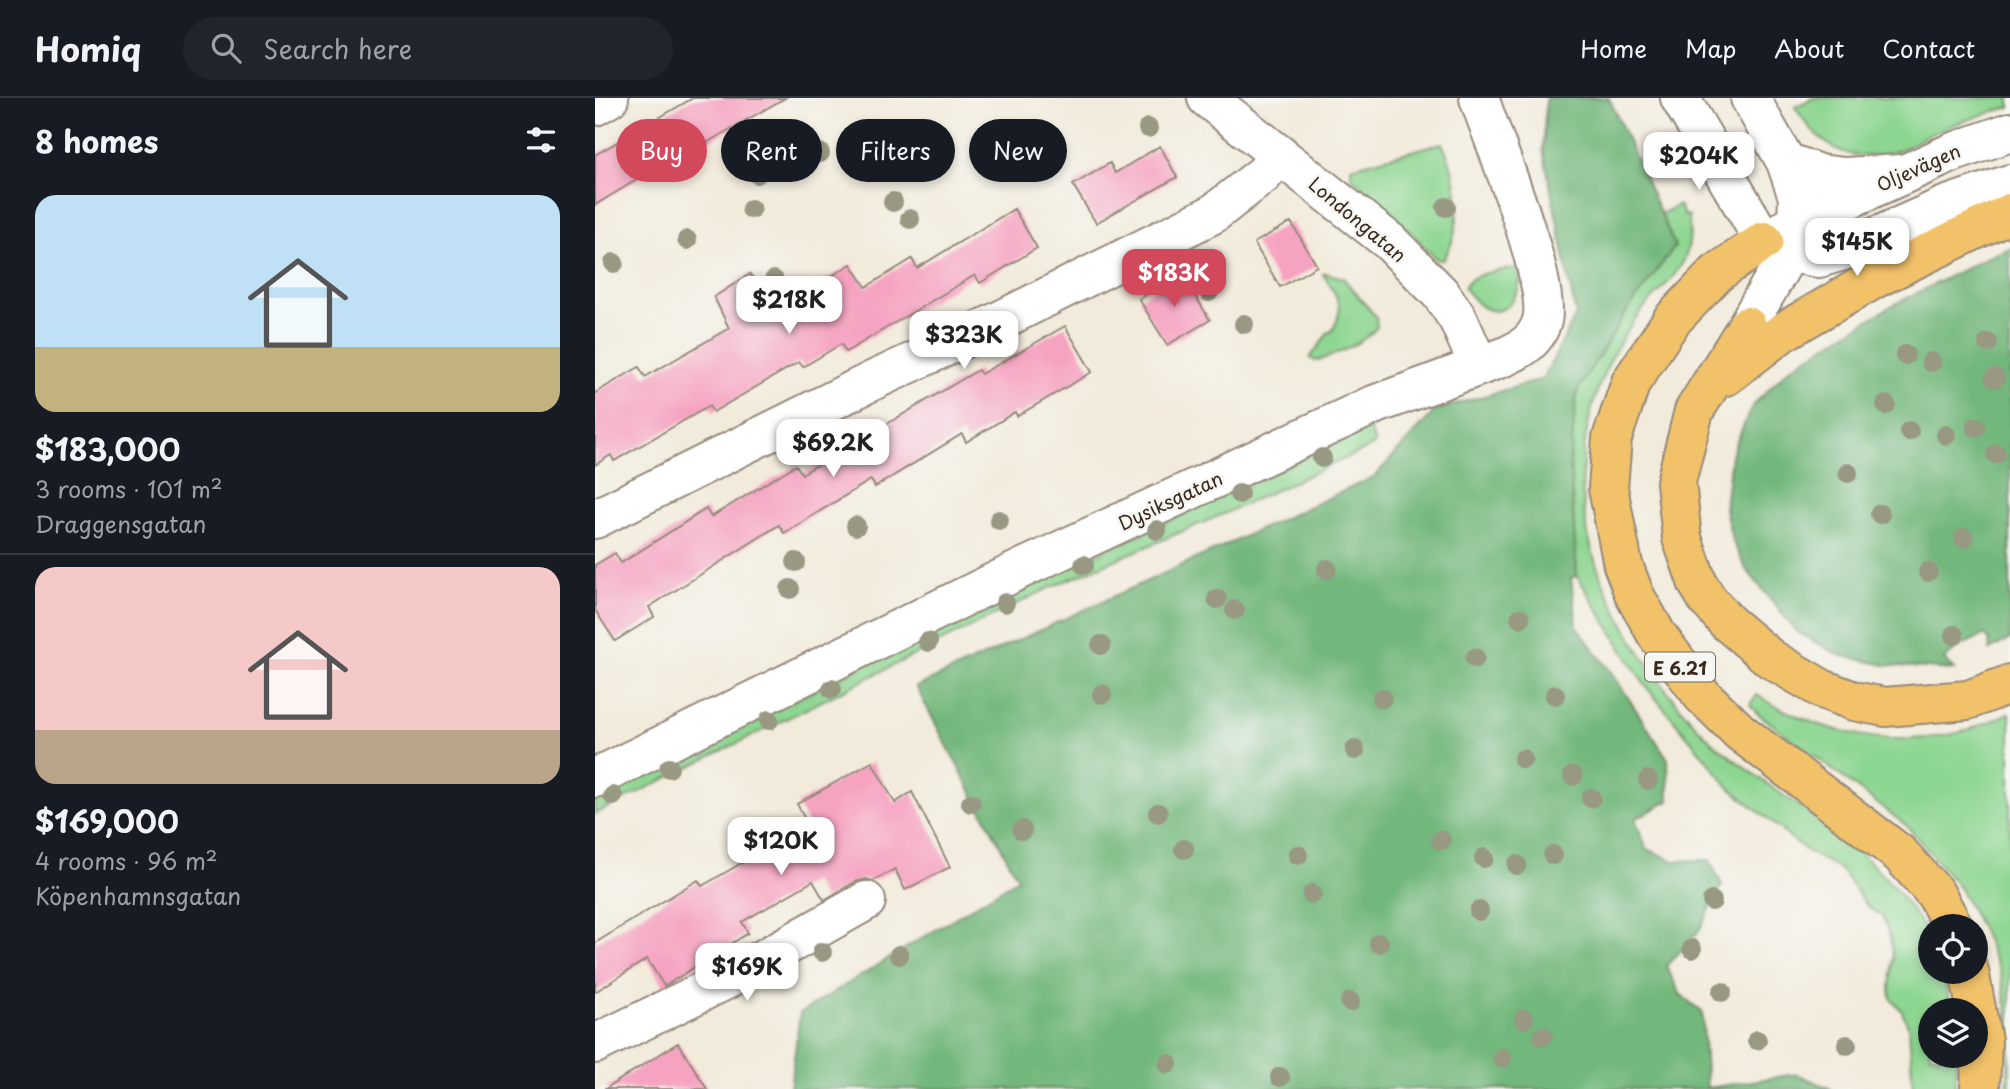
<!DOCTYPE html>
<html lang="en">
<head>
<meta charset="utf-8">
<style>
	:root { --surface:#171b24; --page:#20242c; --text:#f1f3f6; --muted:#9ea1a6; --line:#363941; --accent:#d1495b }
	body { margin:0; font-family:"Playpen Sans",sans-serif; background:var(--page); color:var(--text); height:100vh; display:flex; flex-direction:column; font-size:26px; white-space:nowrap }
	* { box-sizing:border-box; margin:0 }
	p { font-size:23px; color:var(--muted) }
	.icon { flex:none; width:38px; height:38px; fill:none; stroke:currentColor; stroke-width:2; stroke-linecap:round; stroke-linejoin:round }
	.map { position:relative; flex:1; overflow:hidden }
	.side { display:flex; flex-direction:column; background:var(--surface); width:595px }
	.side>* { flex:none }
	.banner { position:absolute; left:21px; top:21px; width:665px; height:63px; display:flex; gap:14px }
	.tools { position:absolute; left:1323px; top:816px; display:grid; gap:14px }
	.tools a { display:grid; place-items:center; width:70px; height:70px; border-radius:50%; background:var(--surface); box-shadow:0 4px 10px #0003; font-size:35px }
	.price { position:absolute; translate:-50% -60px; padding:0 16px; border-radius:14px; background:#fff; color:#222; font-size:23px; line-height:46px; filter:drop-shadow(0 2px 4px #0008) }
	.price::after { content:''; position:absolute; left:50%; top:42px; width:21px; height:16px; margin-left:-10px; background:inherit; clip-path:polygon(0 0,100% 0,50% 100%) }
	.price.active { background:var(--accent); color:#fff }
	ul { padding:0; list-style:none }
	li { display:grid; align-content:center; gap:14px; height:371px; padding:0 35px }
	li+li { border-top:2px solid var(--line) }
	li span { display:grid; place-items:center; height:217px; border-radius:21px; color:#555 }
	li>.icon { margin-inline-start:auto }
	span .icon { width:126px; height:126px; fill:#fffc; stroke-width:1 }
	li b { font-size:30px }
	h2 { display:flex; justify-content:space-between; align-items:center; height:84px; padding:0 35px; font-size:30px }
	.pill { padding:0 24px; border-radius:32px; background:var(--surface); box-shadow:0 4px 10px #0003; font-size:24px; line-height:63px }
	.pill.active { background:var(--accent); color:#fff }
	header { display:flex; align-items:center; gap:42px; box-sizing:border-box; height:98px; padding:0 35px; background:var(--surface); border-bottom:2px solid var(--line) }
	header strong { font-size:33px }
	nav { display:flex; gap:38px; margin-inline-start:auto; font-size:24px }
	.search { width:490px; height:63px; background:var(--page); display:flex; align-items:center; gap:18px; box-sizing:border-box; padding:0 24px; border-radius:38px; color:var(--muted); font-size:26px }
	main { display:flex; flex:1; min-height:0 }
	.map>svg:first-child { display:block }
	.green { fill:#8dd691; stroke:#648058; stroke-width:2 }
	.forest { fill:#72b77b; stroke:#56704c; stroke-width:2 }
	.building { fill:#f6a2c1 }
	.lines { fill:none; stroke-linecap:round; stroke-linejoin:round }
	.minor-casing { stroke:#968a7c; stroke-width:42 }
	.tertiary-casing { stroke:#968a7c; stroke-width:42 }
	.trunk-casing { stroke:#968a7c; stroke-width:42 }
	.minor { stroke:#fff; stroke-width:38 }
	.tertiary { stroke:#fff; stroke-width:38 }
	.trunk { stroke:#f2c26a; stroke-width:38 }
	.tree { fill:#999883 }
	.labels { text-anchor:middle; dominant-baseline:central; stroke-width:5; stroke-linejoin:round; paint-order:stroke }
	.shield { fill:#f6f6f2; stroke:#73675e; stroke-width:2 }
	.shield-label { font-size:18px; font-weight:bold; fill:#3b2a1e }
	.street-label { font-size:19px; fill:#3b2a1e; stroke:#f6f6f2 }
</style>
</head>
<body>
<header>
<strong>Homiq</strong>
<div class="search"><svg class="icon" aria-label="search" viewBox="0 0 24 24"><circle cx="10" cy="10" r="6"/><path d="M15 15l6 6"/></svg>Search here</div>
<nav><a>Home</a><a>Map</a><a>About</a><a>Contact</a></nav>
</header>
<main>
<section class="side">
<h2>8 homes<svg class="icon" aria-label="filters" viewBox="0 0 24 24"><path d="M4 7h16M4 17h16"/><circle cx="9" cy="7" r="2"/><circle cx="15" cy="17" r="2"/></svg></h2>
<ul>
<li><span style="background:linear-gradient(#bfe0f5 70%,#c2b280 0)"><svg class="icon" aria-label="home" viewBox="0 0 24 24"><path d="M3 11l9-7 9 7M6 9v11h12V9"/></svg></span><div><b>$183,000</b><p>3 rooms · 101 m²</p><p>Draggensgatan</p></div></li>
<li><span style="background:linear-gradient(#f6c9c9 75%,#b9a48a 0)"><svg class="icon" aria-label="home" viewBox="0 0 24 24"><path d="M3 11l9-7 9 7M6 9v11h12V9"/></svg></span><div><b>$169,000</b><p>4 rooms · 96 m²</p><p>Köpenhamnsgatan</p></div></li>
</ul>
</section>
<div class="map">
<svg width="1415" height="991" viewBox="0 0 1415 991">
	<rect width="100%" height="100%" fill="#f6f6f2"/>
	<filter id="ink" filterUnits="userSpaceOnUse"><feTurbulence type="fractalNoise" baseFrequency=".0143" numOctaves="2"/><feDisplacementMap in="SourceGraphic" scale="14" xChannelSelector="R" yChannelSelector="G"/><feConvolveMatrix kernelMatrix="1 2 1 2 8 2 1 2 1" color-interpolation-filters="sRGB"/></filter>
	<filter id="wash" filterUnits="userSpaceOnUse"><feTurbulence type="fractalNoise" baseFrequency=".00686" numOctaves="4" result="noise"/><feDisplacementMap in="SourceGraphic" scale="28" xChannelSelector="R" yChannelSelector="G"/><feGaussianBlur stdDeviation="1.57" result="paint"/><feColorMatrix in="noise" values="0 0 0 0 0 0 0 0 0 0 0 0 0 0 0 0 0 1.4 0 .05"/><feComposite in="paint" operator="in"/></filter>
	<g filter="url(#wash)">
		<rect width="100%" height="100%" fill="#f2ebdb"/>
		<path class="green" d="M1218,0H1415V9C1389,16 1363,24 1338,35C1326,40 1316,48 1304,52C1256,69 1225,49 1200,9Z
			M847,45C865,82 870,127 848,162L841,161L796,114L756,79V69Z
			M1084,107L1089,118L1093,117C1103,173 1066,184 1038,224C978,309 971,416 1019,508C1043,555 1074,600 1110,637C1126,653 1146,666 1164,680C1218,719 1277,755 1315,810C1322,820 1330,830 1334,842C1337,851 1335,863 1335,873H1346L1357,912H1335V957H1362L1360,991H1318L1314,930L1307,913L1296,900L1295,891L1298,859L1295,839L1287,818L1274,810L1245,771L1213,754L1135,690L1049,586L982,478L975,363L982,294L1029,217L1080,148L1066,116Z
			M926,169C928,189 915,222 889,210C881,206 875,197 869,190C875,173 908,173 926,169Z
			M730,175L748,180L781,219L782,229C772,243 737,259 720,263L715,260L733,235L737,233C752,207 742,199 728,176Z
			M774,330L780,344L778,348L626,417L454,490L0,716V699L420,494Z
			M1162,597C1216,631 1285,649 1348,638C1372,634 1393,624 1415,615V991H1412L1414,925L1406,876L1385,828L1364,789L1312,728L1161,614L1155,606Z"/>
		<path class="forest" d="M951,0H1014L1080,148L1029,217L982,294L975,363L982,478L976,480L982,529L1019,578L1073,661L1074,703L1040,721L1052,751L1079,763L1115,762L1127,787L1104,833L1071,868L1085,896L1107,914L1112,990L1202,976L1236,991H195L205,915L423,781L321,589L779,379L841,312L948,281L981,217L948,52Z
			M1415,150V541L1395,552L1394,541L1389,537L1367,547L1349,561L1359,572L1290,567L1244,557L1202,534L1151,471L1137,442L1130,410L1136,357L1157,308L1196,269L1296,208L1391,160Z"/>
		<g id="blocks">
			<path class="building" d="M98,0H190L78,64L76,61L0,107V57Z
				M565,48L582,79L501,125L478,87L515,65L520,75Z
				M419,111L442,150L385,185L380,177L251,254L246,246L208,269L204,264L118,314L114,308L19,363L16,357L0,367V295L44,269L50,279L134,230L119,199L155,176L178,214L256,166L271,189L317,161L322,170Z
				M696,124L722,168L685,189L659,145Z
				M586,175L615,222L572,247L544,201Z
				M470,228L497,274L422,318L420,314L371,344L367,336L280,389L276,382L189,435L184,427L54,509L59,519L20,543L0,512V467L20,455L26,465L111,411L116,419L201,367L207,376L383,272L386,276Z
				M277,664L300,705L317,694L355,769L310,792L300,771L278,783L271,781L260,784L229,802L218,783L147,824L153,835L73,886L69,888L52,861L0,894V845L103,782L107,788L213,727L202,706Z
				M83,945L112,991H10Z"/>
		</g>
	</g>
	<g filter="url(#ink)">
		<use href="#blocks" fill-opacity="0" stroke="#968a7c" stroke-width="2"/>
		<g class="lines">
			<g class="minor-casing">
				<path id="minor" d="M612,0L795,144L846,196L863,221L884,268
					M1085,0L1169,143
					M0,8L14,0
					M1191,64L1224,76L1249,79L1308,76
					M1152,228L1201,142L1203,99L1191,64L1155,0
					M0,421L277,283L378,236L618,116L669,76L685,56
					M0,680L426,471L776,308L909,259C927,251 941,243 947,223C957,185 899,44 884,0
					M0,946L131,882L271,803"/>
			</g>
			<g class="tertiary-casing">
				<path id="tertiary" d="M1169,143L1203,124L1356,55L1415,34
					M1169,143L1195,155L1224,160L1254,151L1350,108L1415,86"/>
			</g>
			<g class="trunk-casing">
				<path id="trunk" d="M1169,143L1122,175L1077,222L1036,284L1017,340L1013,390L1028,467L1040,498L1062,537L1107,597L1145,634L1305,756L1340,795L1358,828
					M1152,228L1099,313L1081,384L1087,440L1103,486L1112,501L1132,524L1176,561L1227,591L1259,603L1290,609L1373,602L1415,586
					M1131,278L1188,234L1281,180L1415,115
					M1374,873L1387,942L1385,991"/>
			</g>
			<use href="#minor" class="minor"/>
			<use href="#tertiary" class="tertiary"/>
			<use href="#trunk" class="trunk"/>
		</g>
		<g class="tree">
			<circle cx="553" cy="30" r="10"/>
			<circle cx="225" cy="55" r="10"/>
			<circle cx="460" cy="64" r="10"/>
			<circle cx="162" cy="76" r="10"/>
			<circle cx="298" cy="104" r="10"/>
			<circle cx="851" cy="109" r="10"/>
			<circle cx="156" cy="111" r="10"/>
			<circle cx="315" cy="121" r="10"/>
			<circle cx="92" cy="142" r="10"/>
			<circle cx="19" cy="165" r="10"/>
			<circle cx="179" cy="182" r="10"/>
			<circle cx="614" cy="194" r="10"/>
			<circle cx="649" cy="226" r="10"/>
			<circle cx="1393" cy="245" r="10"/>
			<circle cx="1310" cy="257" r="10"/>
			<circle cx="1336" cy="264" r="10"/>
			<circle cx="1400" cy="280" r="10"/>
			<circle cx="1291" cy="307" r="10"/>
			<circle cx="1381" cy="329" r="10"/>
			<circle cx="1314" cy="333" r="10"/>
			<circle cx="1351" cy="337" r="10"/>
			<circle cx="1401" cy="356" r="10"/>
			<circle cx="727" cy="360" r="10"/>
			<circle cx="1253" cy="375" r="10"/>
			<circle cx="644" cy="396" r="10"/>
			<circle cx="1285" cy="416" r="10"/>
			<circle cx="404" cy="422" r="10"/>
			<circle cx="261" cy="428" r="10"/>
			<circle cx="562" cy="432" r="10"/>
			<circle cx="1369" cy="440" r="10"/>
			<circle cx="201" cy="464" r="10"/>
			<circle cx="489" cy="467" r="10"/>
			<circle cx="732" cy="471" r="10"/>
			<circle cx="1333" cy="474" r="10"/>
			<circle cx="195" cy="491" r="10"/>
			<circle cx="622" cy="501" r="10"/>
			<circle cx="410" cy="505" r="10"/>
			<circle cx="640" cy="512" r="10"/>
			<circle cx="925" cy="520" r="10"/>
			<circle cx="1359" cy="537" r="10"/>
			<circle cx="333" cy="544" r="10"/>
			<circle cx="506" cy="547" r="10"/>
			<circle cx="880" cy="560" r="10"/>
			<circle cx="237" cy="591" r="10"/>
			<circle cx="507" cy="596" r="10"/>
			<circle cx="960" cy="597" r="10"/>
			<circle cx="787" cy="600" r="10"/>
			<circle cx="174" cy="622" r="10"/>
			<circle cx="760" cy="652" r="10"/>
			<circle cx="928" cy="661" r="10"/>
			<circle cx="74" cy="670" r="10"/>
			<circle cx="978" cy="678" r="10"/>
			<circle cx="1053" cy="682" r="10"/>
			<circle cx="18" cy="698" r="10"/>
			<circle cx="996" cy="700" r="10"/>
			<circle cx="376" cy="705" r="10"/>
			<circle cx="563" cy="715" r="10"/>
			<circle cx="427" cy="732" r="10"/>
			<circle cx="846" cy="742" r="10"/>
			<circle cx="589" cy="751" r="10"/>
			<circle cx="703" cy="757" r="10"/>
			<circle cx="958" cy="757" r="10"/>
			<circle cx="889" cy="760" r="10"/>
			<circle cx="922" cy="767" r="10"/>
			<circle cx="717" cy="796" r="10"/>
			<circle cx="1117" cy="803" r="10"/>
			<circle cx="884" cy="813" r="10"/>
			<circle cx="784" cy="845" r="10"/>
			<circle cx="1097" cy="851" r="10"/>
			<circle cx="227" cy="854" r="10"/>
			<circle cx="304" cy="857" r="10"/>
			<circle cx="1127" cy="894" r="10"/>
			<circle cx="755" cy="904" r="10"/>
			<circle cx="929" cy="921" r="10"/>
			<circle cx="948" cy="938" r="10"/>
			<circle cx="1162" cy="942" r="10"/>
			<circle cx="1252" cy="947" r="10"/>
			<circle cx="907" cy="960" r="10"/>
			<circle cx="573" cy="966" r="10"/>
			<circle cx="685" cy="979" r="10"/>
		</g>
	</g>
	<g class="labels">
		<rect class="shield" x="1050" y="554.5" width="70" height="29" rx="5"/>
		<g class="shield-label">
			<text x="1085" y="569">E 6.21</text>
		</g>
		<g class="street-label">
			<text transform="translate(1323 69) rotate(-24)">Oljevägen</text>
			<text transform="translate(763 121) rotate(40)">Londongatan</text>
			<text transform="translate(575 402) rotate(-25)">Dysiksgatan</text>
		</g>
	</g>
</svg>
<div class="tools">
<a><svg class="icon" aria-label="locate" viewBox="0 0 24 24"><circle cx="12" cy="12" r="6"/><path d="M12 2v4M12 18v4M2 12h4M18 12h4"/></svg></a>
<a><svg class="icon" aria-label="layers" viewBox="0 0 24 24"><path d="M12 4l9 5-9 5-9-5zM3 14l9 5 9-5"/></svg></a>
</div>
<b class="price" style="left:1104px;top:94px">$204K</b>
<b class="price" style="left:1262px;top:180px">$145K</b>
<b class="price active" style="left:579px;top:211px">$183K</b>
<b class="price" style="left:194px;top:238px">$218K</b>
<b class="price" style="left:369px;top:273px">$323K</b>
<b class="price" style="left:238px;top:381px">$69.2K</b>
<b class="price" style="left:186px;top:779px">$120K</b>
<b class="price" style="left:152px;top:905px">$169K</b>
<div class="banner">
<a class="pill active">Buy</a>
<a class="pill">Rent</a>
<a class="pill">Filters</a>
<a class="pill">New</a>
</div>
</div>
</main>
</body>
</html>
